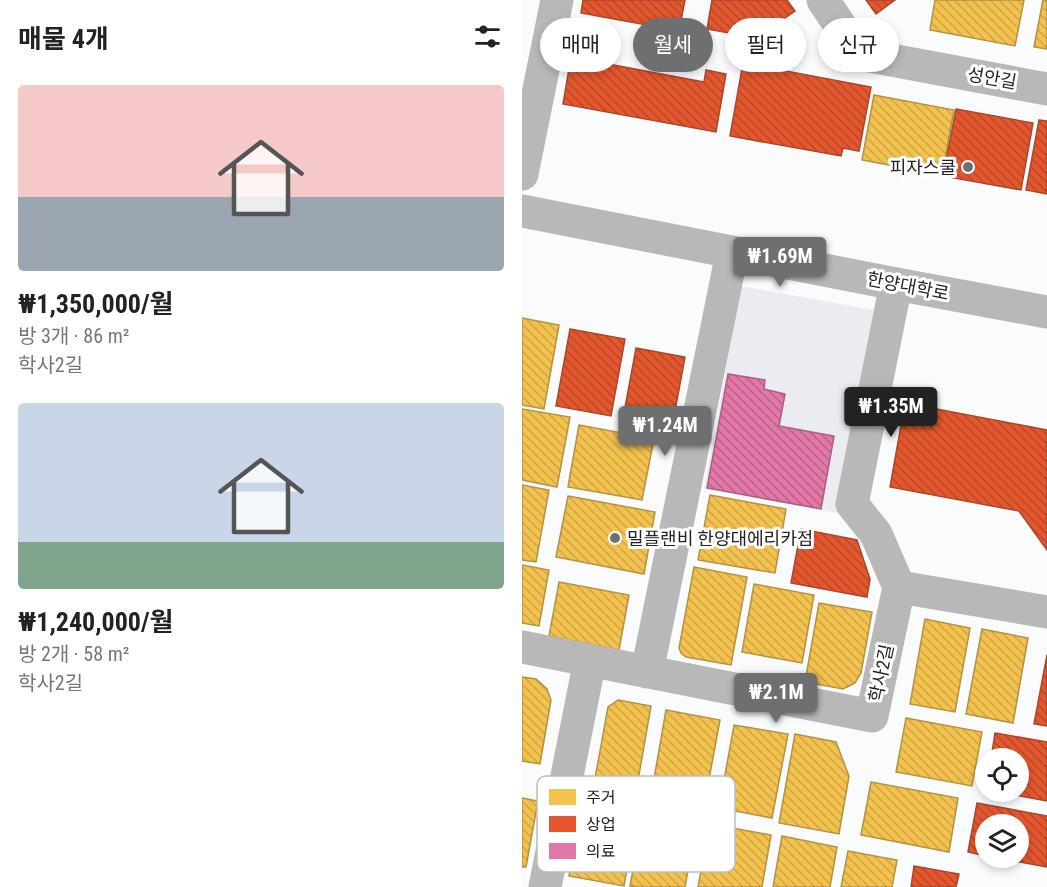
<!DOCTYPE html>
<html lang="ko">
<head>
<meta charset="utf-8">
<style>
	:root { --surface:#fff; --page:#f2f2f2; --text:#222; --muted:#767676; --accent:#6e6f70 }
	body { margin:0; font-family:"Roboto Condensed","Noto Sans KR",sans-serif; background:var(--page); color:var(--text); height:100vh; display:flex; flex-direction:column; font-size:22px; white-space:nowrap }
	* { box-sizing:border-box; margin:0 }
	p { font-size:20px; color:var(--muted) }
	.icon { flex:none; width:33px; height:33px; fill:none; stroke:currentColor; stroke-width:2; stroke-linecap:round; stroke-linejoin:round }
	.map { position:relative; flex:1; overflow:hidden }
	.drawer { display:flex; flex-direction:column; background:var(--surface); width:522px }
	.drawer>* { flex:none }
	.guide { position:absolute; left:18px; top:18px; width:417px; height:54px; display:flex; gap:12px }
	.buttons { position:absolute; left:453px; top:748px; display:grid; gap:12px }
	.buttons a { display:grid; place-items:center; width:54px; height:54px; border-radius:50%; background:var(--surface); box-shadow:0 3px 9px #0003; font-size:30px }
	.price { position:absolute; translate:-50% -51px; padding:0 14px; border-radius:6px; background:var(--accent); color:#fff; font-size:20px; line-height:39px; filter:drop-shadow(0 2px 3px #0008) }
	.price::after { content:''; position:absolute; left:50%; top:36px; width:18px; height:14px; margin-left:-9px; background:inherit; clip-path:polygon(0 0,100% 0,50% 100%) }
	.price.active { background:#222; color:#fff }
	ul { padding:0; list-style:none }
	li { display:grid; align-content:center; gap:12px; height:318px; padding:0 18px }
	li span { display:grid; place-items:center; height:186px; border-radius:6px; color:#555 }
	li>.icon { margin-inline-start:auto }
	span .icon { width:108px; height:108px; fill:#fffc; stroke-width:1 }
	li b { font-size:26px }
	h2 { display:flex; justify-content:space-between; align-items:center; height:72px; padding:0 18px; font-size:26px }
	.pill { padding:0 21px; border-radius:27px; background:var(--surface); box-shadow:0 3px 9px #0003; font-size:21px; line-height:54px }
	.pill.active { background:var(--accent); color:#fff }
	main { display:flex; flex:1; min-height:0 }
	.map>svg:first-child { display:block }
	.built { fill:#eaecf1 }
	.homes { fill:url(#homes-back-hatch); stroke:#b49241; stroke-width:1.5 }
	.shops { fill:url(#shops-back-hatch); stroke:#aa472b; stroke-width:1.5 }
	.health { fill:url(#health-back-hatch); stroke:#a95e80; stroke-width:1.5 }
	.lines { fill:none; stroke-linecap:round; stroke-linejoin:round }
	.street { stroke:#b9b8b8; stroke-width:33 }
	.secondary { stroke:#b7b8b8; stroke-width:33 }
	.poi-dot { fill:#6e6f70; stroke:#fff; stroke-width:2 }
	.labels { text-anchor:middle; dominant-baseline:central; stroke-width:6; stroke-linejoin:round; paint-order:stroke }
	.street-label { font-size:18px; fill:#232324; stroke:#fff }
	.poi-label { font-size:18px; fill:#232324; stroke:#fff; text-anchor:end }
	.key { fill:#fff; stroke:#bdbdbd; stroke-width:1.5 }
	.key-label { font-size:16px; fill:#232324 }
</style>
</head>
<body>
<main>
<section class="drawer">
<h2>매물 4개<svg class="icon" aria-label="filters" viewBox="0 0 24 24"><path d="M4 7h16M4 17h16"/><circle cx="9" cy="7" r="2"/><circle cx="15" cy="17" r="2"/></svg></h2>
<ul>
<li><span style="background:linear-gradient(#f6c9c9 60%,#9aa5b1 0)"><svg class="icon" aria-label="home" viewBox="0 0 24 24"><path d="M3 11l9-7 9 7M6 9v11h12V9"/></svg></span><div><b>₩1,350,000/월</b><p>방 3개 · 86 m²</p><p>학사2길</p></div></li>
<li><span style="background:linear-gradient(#c9d6e8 75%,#7fa58c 0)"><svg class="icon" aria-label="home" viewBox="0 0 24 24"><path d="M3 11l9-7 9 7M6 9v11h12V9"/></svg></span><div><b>₩1,240,000/월</b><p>방 2개 · 58 m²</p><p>학사2길</p></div></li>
</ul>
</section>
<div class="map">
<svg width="525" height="887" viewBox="0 0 525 887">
	<defs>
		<pattern id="homes-back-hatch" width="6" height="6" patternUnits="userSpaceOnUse" patternTransform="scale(1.5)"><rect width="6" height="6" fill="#f2c14e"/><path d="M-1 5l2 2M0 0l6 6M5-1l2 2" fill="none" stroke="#cfa644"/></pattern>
		<pattern id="shops-back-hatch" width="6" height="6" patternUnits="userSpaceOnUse" patternTransform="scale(1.5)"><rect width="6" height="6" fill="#e4572e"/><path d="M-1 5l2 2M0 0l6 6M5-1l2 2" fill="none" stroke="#b84827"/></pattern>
		<pattern id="health-back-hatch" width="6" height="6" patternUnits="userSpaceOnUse" patternTransform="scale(1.5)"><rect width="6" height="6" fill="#e377a8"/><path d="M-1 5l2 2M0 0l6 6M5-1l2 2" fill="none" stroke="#b86189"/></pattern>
	</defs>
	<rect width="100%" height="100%" fill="#fafbfc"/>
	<path class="built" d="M219,286L352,310L315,513L182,489Z"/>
	<path class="homes" d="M413,0H502L493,46L408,30Z
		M521,0H525V49L512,47Z
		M352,95L432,110L420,175L340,160Z
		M0,318L37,325L22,409L0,405Z
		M0,409L48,417L35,487L0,480Z
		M57,425L132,439L120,500L46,487Z
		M0,485L27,490L14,562L0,560Z
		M188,495L264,509L253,573L176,560Z
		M46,496L133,512L122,574L34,557Z
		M0,565L27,570L17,626L0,623Z
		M172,567L225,577L209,665L164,657L159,653L157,648Z
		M37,582L107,595L97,650L27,636Z
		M232,584L292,595L280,663L220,652Z
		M297,603L350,612L339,673L333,683L321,689L283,682Z
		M403,619L448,628L433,712L388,704Z
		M460,629L506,638L491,723L444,714Z
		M0,677L14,679L25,689L29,700L18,764L0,761Z
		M96,700L129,706L114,792L72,784L86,707Z
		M144,710L198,720L182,806L129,796Z
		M384,718L460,732L450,786L374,772Z
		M212,725L266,734L250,818L197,808Z
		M273,734L314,742L327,776L317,834L257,823Z
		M349,782L436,798L427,852L339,835Z
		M62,794L117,803L102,886L47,876Z
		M0,798L16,801L4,867H0Z
		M123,804L176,814L163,887H115L108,886Z
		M188,824L249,835L240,887H176Z
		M260,836L315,847L308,887H251Z
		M326,851L375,860L370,887H319Z"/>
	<path class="shops" d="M61,0H163L157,31L59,13Z
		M190,0H265L273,11L234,38L185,29Z
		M344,0H373L354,14Z
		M49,57L182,82L184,70L204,74L194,132L41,104Z
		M221,63L349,87L337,151L321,148L319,156L208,136Z
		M434,109L511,123L499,190L421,176Z
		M517,120L525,121V194L504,190Z
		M48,329L103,339L89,416L34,406Z
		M114,348L163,357L151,422L102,413Z
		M383,403L525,430V550L497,511L368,487Z
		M279,529L335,540L348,579L345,597L269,583Z
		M525,655V726L512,724Z
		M473,733L525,742V801L476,792H496V759H469Z
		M455,803L525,816V867L477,858H496V825H464V856L446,852Z
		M392,866L437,874L434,887H389Z"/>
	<path class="health" d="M206,374L243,380L242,389L263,394L257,426L312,436L299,509L185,488Z"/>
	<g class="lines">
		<path class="street" d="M301,0L337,54L525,89
			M0,174L35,0
			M374,284L330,504L354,534L377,587
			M377,587L525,612
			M0,647L350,716L377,587
			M125,672L210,253
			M23,887L68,660"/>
		<path class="secondary" d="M0,211L374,284L525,312"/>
	</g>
	<g class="poi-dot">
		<circle cx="446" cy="167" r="6"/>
		<circle cx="93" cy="538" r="6"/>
	</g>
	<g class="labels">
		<g class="street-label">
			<text transform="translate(470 78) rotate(10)">성안길</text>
			<text transform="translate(386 286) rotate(11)">한양대학로</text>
			<text transform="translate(359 673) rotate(-78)">학사2길</text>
		</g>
		<g class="poi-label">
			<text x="434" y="167">피자스쿨</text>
			<text x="105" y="538" text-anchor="start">밀플랜비 한양대에리카점</text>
		</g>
	</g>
	<rect x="15" y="776" width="198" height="96" rx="9" class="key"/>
	<rect x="27" y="789" width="27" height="16" fill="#f2c14e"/>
	<rect x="27" y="816" width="27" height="16" fill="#e4572e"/>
	<rect x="27" y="843" width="27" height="16" fill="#e377a8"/>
	<g class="key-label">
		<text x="64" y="803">주거</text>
		<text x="64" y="830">상업</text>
		<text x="64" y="857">의료</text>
	</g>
</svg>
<div class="buttons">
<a><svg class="icon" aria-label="locate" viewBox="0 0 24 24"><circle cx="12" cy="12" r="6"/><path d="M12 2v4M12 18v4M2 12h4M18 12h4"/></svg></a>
<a><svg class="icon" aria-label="layers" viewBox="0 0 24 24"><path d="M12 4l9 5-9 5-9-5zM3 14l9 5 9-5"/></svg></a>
</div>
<b class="price" style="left:258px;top:288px">₩1.69M</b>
<b class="price active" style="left:369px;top:438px">₩1.35M</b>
<b class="price" style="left:143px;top:457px">₩1.24M</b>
<b class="price" style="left:254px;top:724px">₩2.1M</b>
<div class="guide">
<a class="pill">매매</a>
<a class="pill active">월세</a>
<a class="pill">필터</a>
<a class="pill">신규</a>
</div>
</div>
</main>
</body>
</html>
